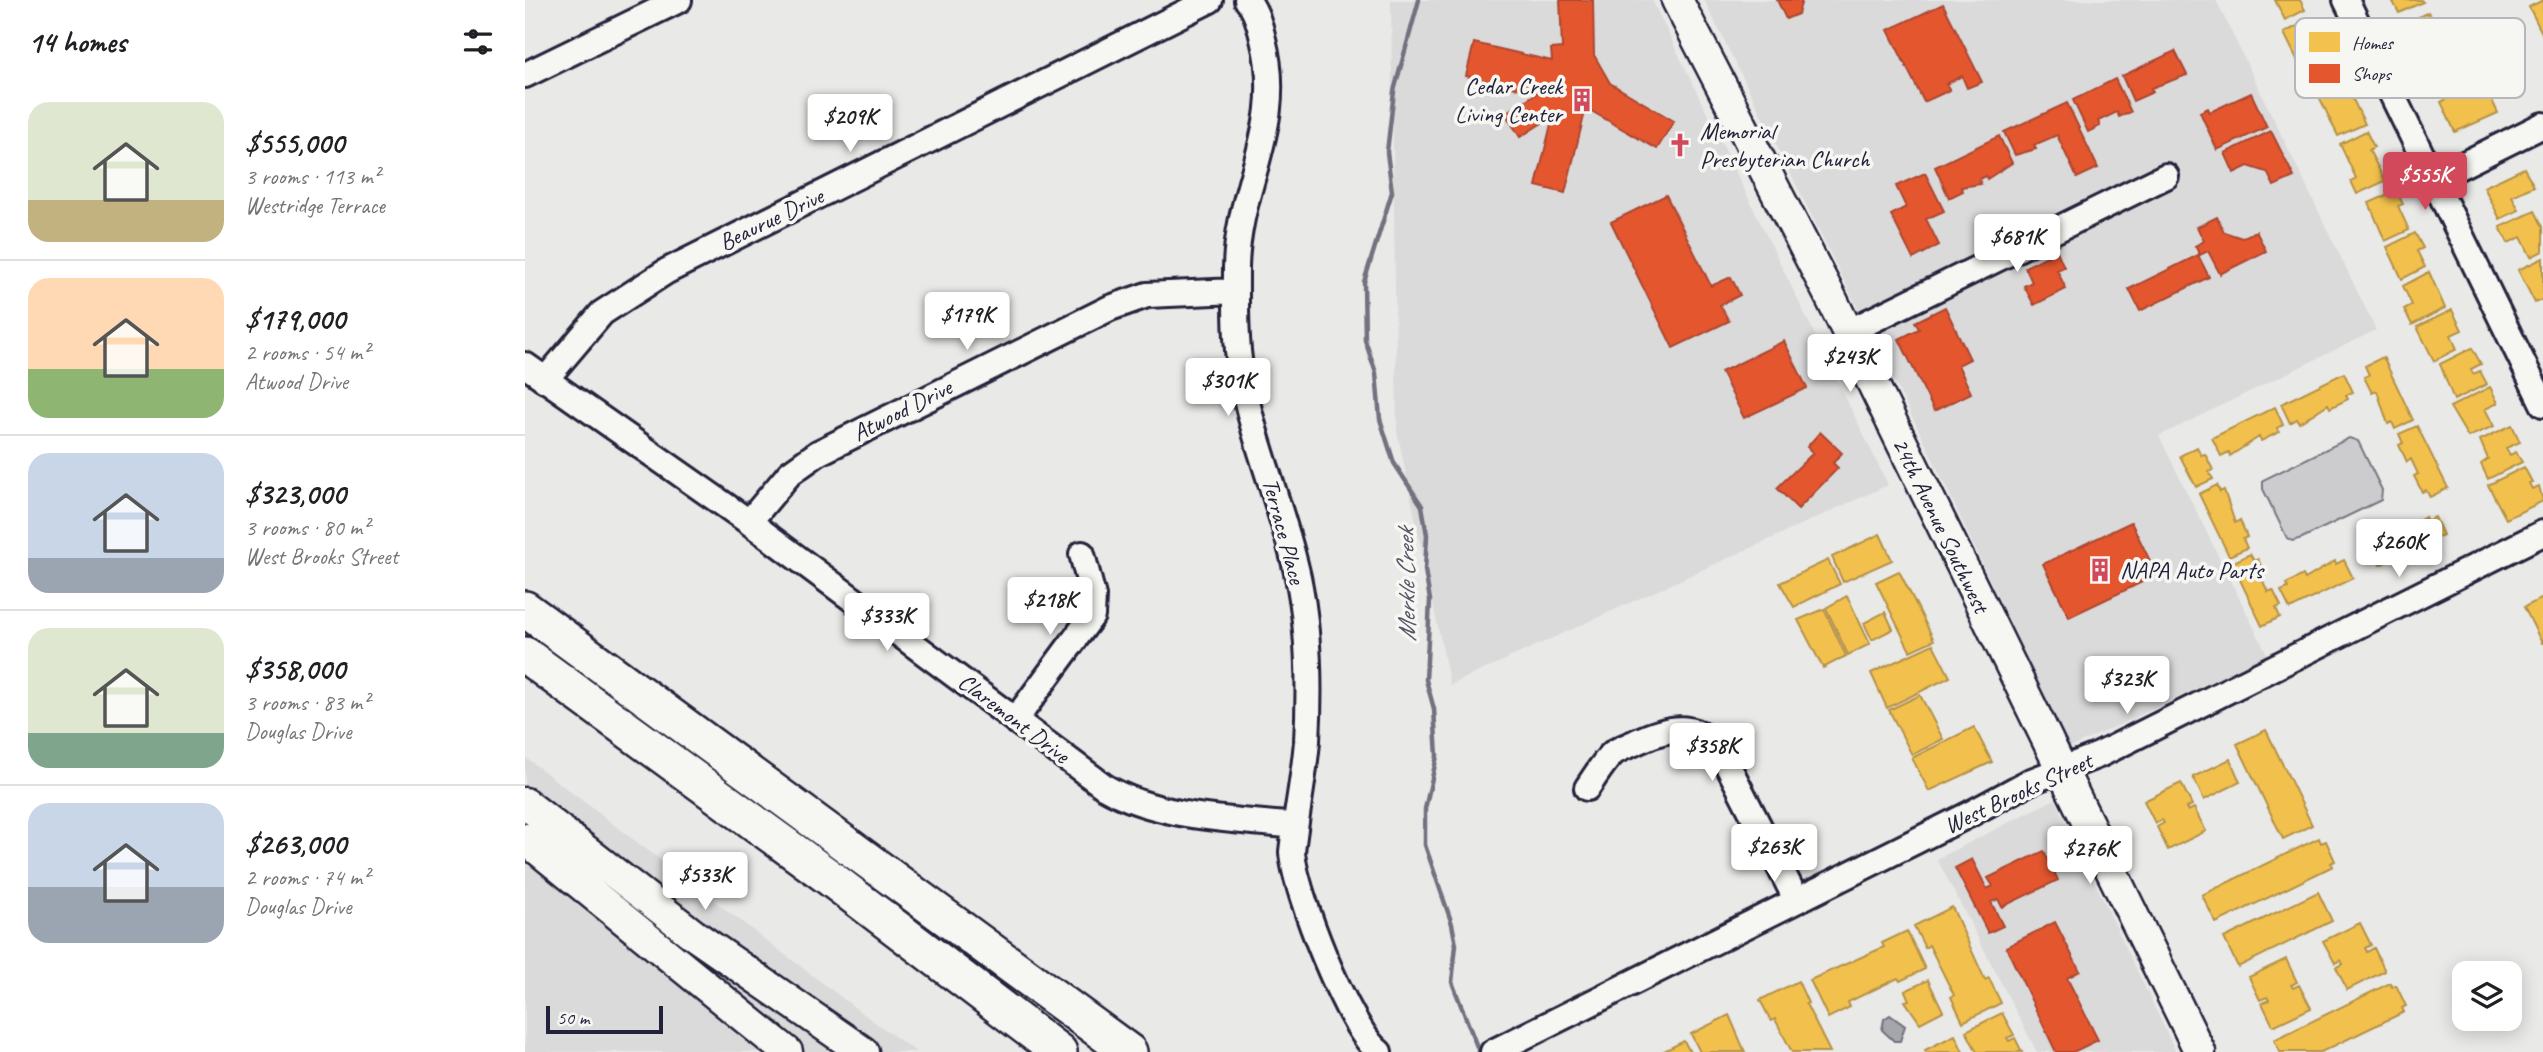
<!DOCTYPE html>
<html lang="en">
<head>
<meta charset="utf-8">
<style>
	:root { --surface:#fff; --page:#f2f2f2; --text:#202124; --muted:#757577; --line:#e0e0e0; --accent:#d1495b }
	body { margin:0; font-family:Caveat,sans-serif; background:var(--page); color:var(--text); height:100vh; display:flex; flex-direction:column; font-size:26px; white-space:nowrap }
	* { box-sizing:border-box; margin:0 }
	p { font-size:23px; color:var(--muted) }
	.icon { flex:none; width:38px; height:38px; fill:none; stroke:currentColor; stroke-width:2; stroke-linecap:round; stroke-linejoin:round }
	.map { position:relative; flex:1; overflow:hidden }
	.details { display:flex; flex-direction:column; background:var(--surface); width:525px }
	.details>* { flex:none }
	.fabs { position:absolute; left:1927px; top:961px; display:grid; gap:14px }
	.fabs a { display:grid; place-items:center; width:70px; height:70px; border-radius:14px; background:var(--surface); box-shadow:0 4px 18px #0003; font-size:35px }
	.scale { position:absolute; left:21px; bottom:18px; width:117px; box-sizing:border-box; padding-left:7px; border:4px solid #22223b; border-top:0; font-size:19px; line-height:24px; white-space:nowrap; color:#22223b; -webkit-text-stroke:5px #f6f6f2; paint-order:stroke }
	.price { position:absolute; translate:-50% -60px; padding:0 16px; border-radius:7px; background:#fff; color:#222; font-size:23px; line-height:46px; filter:drop-shadow(0 2px 4px #0008) }
	.price::after { content:''; position:absolute; left:50%; top:42px; width:21px; height:16px; margin-left:-10px; background:inherit; clip-path:polygon(0 0,100% 0,50% 100%) }
	.price.active { background:var(--accent); color:#fff }
	ul { padding:0; list-style:none }
	li { display:flex; align-items:center; gap:21px; height:175px; padding:0 28px }
	li+li { border-top:2px solid var(--line) }
	li span { display:grid; place-items:center; flex:none; width:196px; height:140px; border-radius:21px; color:#555 }
	li>.icon { margin-inline-start:auto }
	span .icon { width:84px; height:84px; fill:#fffc; stroke-width:1 }
	li b { font-size:30px }
	h2 { display:flex; justify-content:space-between; align-items:center; height:84px; padding:0 28px; font-size:30px }
	main { display:flex; flex:1; min-height:0 }
	.map>svg:first-child { display:block }
	.built { fill:#dadada }
	.green { fill:#ccccce; stroke:#777784; stroke-width:2 }
	.water { fill:#a5a5ac; stroke:#71717f; stroke-width:2 }
	.homes { fill:#f2c14e; stroke:#b49148; stroke-width:2 }
	.shops { fill:#e4572e; stroke:#aa4732; stroke-width:2 }
	.lines { fill:none; stroke-linecap:round; stroke-linejoin:round }
	.stream { stroke:#71717f; stroke-width:4.5 }
	.minor-casing { stroke:#22223b; stroke-width:30 }
	.major-casing { stroke:#22223b; stroke-width:35 }
	.highway-casing { stroke:#22223b; stroke-width:40 }
	.minor { stroke:#f6f6f2; stroke-width:24 }
	.major { stroke:#f6f6f2; stroke-width:30 }
	.highway { stroke:#f6f6f2; stroke-width:35 }
	.labels { text-anchor:middle; dominant-baseline:central; stroke-width:7; stroke-linejoin:round; paint-order:stroke }
	.poi-label { font-size:24px; fill:#22223b; stroke:#f6f6f2; text-anchor:start }
	.street-label { font-size:24px; fill:#22223b; stroke:#f6f6f2 }
	.water-label { font-size:26px; font-style:italic; fill:#565668; stroke:#f6f6f2 }
	.key { fill:#f6f6f2; stroke:#b6b6bb; stroke-width:2 }
	.key-label { font-size:19px; fill:#22223b }
</style>
</head>
<body>
<main>
<section class="details">
<h2>14 homes<svg class="icon" aria-label="filters" viewBox="0 0 24 24"><path d="M4 7h16M4 17h16"/><circle cx="9" cy="7" r="2"/><circle cx="15" cy="17" r="2"/></svg></h2>
<ul>
<li><span style="background:linear-gradient(#dfe7d0 70%,#c2b280 0)"><svg class="icon" aria-label="home" viewBox="0 0 24 24"><path d="M3 11l9-7 9 7M6 9v11h12V9"/></svg></span><div><b>$555,000</b><p>3 rooms · 113 m²</p><p>Westridge Terrace</p></div></li>
<li><span style="background:linear-gradient(#ffd9b3 65%,#8fb573 0)"><svg class="icon" aria-label="home" viewBox="0 0 24 24"><path d="M3 11l9-7 9 7M6 9v11h12V9"/></svg></span><div><b>$179,000</b><p>2 rooms · 54 m²</p><p>Atwood Drive</p></div></li>
<li><span style="background:linear-gradient(#c9d6e8 75%,#9aa5b1 0)"><svg class="icon" aria-label="home" viewBox="0 0 24 24"><path d="M3 11l9-7 9 7M6 9v11h12V9"/></svg></span><div><b>$323,000</b><p>3 rooms · 80 m²</p><p>West Brooks Street</p></div></li>
<li><span style="background:linear-gradient(#dfe7d0 75%,#7fa58c 0)"><svg class="icon" aria-label="home" viewBox="0 0 24 24"><path d="M3 11l9-7 9 7M6 9v11h12V9"/></svg></span><div><b>$358,000</b><p>3 rooms · 83 m²</p><p>Douglas Drive</p></div></li>
<li><span style="background:linear-gradient(#c9d6e8 60%,#9aa5b1 0)"><svg class="icon" aria-label="home" viewBox="0 0 24 24"><path d="M3 11l9-7 9 7M6 9v11h12V9"/></svg></span><div><b>$263,000</b><p>2 rooms · 74 m²</p><p>Douglas Drive</p></div></li>
</ul>
</section>
<div class="map">
<svg width="2018" height="1052" viewBox="0 0 2018 1052">
	<rect width="100%" height="100%" fill="#e9e9e7"/>
	<filter id="ink" filterUnits="userSpaceOnUse"><feTurbulence type="fractalNoise" baseFrequency=".0143" numOctaves="2"/><feDisplacementMap in="SourceGraphic" scale="14" xChannelSelector="R" yChannelSelector="G"/><feConvolveMatrix kernelMatrix="1 2 1 2 8 2 1 2 1" color-interpolation-filters="sRGB"/></filter>
	<g filter="url(#ink)">
		<path class="built" d="M866,0H1127L1363,485L925,685L872,431Z
			M1179,0H1691L1851,330L1634,436L1743,656L1544,748L1405,453Z
			M0,757L329,1007L391,1052H0Z
			M1530,799L1651,1052H1512L1412,859Z"/>
		<path class="green" d="M1824,438L1833,441L1857,490L1856,500L1777,538L1767,541L1762,538L1738,489V480Z"/>
		<path class="water" d="M1365,1015L1380,1026L1375,1041H1369L1357,1030L1359,1019Z"/>
		<path class="homes" d="M1750,0H1775L1780,10L1760,20Z
			M1867,0H1896L1898,2L1874,13Z
			M2018,0V35L2004,7Z
			M1903,12L1917,39L1893,50L1880,24Z
			M1785,19L1811,68L1783,82L1759,33Z
			M1815,73L1840,124L1813,136L1789,86Z
			M1950,89L1955,99L1964,94L1973,113L1930,132L1916,102L1939,90L1940,94Z
			M1841,131L1849,147L1844,150L1860,181L1832,194L1826,181L1831,178L1815,144Z
			M1999,168L2009,186L1987,196L1994,210L1975,219L1959,187Z
			M1871,191L1878,204L1873,206L1884,230L1860,241L1844,203Z
			M2010,211L2018,227V251L2006,257L1996,237L1983,243L1975,227Z
			M1890,233L1898,248L1892,251L1900,267L1877,279L1862,247Z
			M2018,258V299L2010,303L1993,270Z
			M1904,272L1920,308L1887,325L1879,309L1887,305L1878,286Z
			M1927,310L1937,330L1926,335L1932,349L1909,361L1892,327Z
			M1947,348L1956,364L1946,369L1948,374L1955,371L1962,384L1929,400L1915,364Z
			M1858,357L1888,420L1870,429L1867,422L1863,424L1852,391L1847,393L1839,377L1844,375L1840,366Z
			M1819,373L1828,392L1821,395L1823,399L1805,408L1803,404L1774,423L1772,419L1765,423L1756,404Z
			M1965,387L1973,403L1960,409L1969,426L1943,437L1925,407Z
			M1750,407L1758,425L1752,428L1754,432L1736,441L1734,437L1705,456L1704,452L1696,456L1687,438Z
			M1987,425L1995,442L1981,448L1985,455L1991,452L1997,462L1963,479L1956,464L1963,459L1955,440Z
			M1892,426L1923,488L1905,497L1901,490L1897,492L1889,476L1893,474L1886,459L1882,462L1874,445L1878,443L1874,434Z
			M1672,447L1676,455L1680,454L1688,470L1684,472L1688,479L1671,487L1655,456Z
			M1999,467L2007,482L2004,483L2007,489L2014,486L2018,501L1981,519L1963,485Z
			M1692,485L1695,492L1699,490L1710,523L1715,520L1722,537L1718,539L1722,548L1704,556L1674,494Z
			M1900,517L1902,521L1910,517L1918,535L1855,565L1847,547L1853,544L1851,540L1869,532L1871,536Z
			M1355,534L1367,560L1318,582L1307,557Z
			M1725,554L1729,561L1733,559L1740,575L1736,577L1743,592L1748,590L1756,606L1751,608L1755,617L1737,626L1707,563Z
			M1303,560L1315,584L1269,607L1255,583Z
			M1819,560L1828,578L1765,609L1756,591L1763,588L1761,584L1778,575L1780,579L1810,561L1811,564Z
			M1374,571L1409,640L1385,651L1351,582Z
			M1322,596L1345,644L1323,655L1301,608Z
			M2018,598V643H2017L1999,607Z
			M1299,609L1321,656L1298,668L1273,620Z
			M1360,612L1368,629L1347,640L1339,623Z
			M1408,644L1425,677L1362,708L1346,673Z
			M1395,695L1418,739L1387,755L1364,710Z
			M1449,727L1467,762L1404,791L1387,758Z
			M1741,730L1787,825L1758,839L1712,744Z
			M1705,759L1715,782L1679,800L1668,777Z
			M1656,783L1667,805L1661,808L1663,811L1669,808L1681,831L1643,850L1632,827L1639,823L1637,820L1630,823L1619,801Z
			M1794,838L1796,843L1801,841L1810,861L1806,863L1808,866L1691,923L1677,895Z
			M1793,892L1807,921L1713,967L1699,938Z
			M1427,907L1460,980L1464,978L1476,1003L1438,1022L1426,997L1429,995L1404,945L1400,948L1389,926Z
			M1835,923L1846,945L1840,948L1842,952L1849,948L1860,971L1822,990L1811,967L1818,964L1816,960L1810,963L1798,941Z
			M1382,931L1400,969L1375,981L1373,978L1323,1002L1325,1007L1303,1018L1285,980L1359,947L1357,943Z
			M1761,959L1772,982L1766,985L1768,988L1774,985L1786,1008L1748,1026L1737,1003L1744,1000L1742,997L1735,1000L1724,977Z
			M1403,980L1418,1011L1395,1023L1380,1001L1384,1000L1380,991Z
			M1273,981L1283,1003L1281,1004L1305,1052H1267L1250,1019L1246,1021L1235,1000Z
			M1865,983L1867,987L1871,985L1881,1006L1877,1008L1879,1012L1796,1052H1755L1749,1040Z
			M1477,1013L1489,1035L1482,1038L1484,1041L1490,1038L1497,1052H1452L1441,1031Z
			M1204,1015L1220,1052H1175L1166,1034Z
			M1430,1035L1438,1052H1401L1400,1050Z
			M1159,1041L1165,1052H1137Z"/>
		<path class="shops" d="M1035,0H1068L1069,55L1085,83L1149,121L1132,149L1061,108L1040,193L1011,186L1028,116L995,137L980,113L1012,93L941,76L949,43L1027,61L1026,49L1037,48Z
			M1252,0H1277L1273,14L1261,19Z
			M1418,4L1457,82L1442,88L1437,76L1421,84L1425,90L1399,102L1363,30Z
			M1650,51L1662,75L1626,88L1628,92L1608,101L1597,76Z
			M1590,79L1606,112L1594,117L1592,112L1573,121L1575,126L1563,132L1548,100Z
			M1726,93L1742,127L1692,150L1675,112L1683,108L1685,112Z
			M1542,103L1573,168L1552,178L1532,135L1509,145L1511,149L1490,155L1479,132Z
			M1746,131L1769,177L1749,186L1742,172L1723,166L1709,173L1700,153Z
			M1474,136L1487,163L1462,179L1461,176L1454,179L1456,184L1436,187L1438,191L1424,198L1410,167Z
			M1400,173L1419,211L1401,219L1414,245L1388,259L1366,215L1381,207L1371,186Z
			M1141,195L1186,286L1206,277L1215,295L1195,305L1204,321L1148,348L1086,222Z
			M1692,217L1699,232L1717,238L1731,231L1741,251L1695,274L1683,251L1675,255L1670,246L1679,241L1672,227Z
			M1532,251L1539,267L1532,270L1541,289L1509,305L1499,286L1507,282L1500,267Z
			M1673,255L1684,277L1615,311L1604,289Z
			M1420,307L1445,359L1433,365L1446,393L1409,411L1374,339L1394,329L1390,322Z
			M1259,341L1282,388L1219,418L1196,372Z
			M1295,432L1317,453L1308,463L1313,468L1273,509L1252,488L1288,453L1282,447Z
			M1606,522L1632,575L1544,617L1518,564Z
			M1519,851L1533,880L1477,907L1473,899L1466,902L1478,926L1463,933L1430,868L1447,859L1462,889L1468,886L1463,878Z
			M1530,922L1555,971L1542,978L1573,1040L1548,1052H1531L1481,947Z"/>
		<g class="lines">
			<path class="stream" d="M894,0L869,91L862,152L867,192L839,282L840,340L851,373L855,419L869,463L897,506L902,535L900,570L905,600L901,680L909,709L912,756L900,809V845L927,924L931,945L927,982L954,1052"/>
			<g class="minor-casing">
				<path id="minor" d="M722,0C731,10 735,25 738,39C761,127 713,183 711,267C711,302 710,339 716,373C728,443 758,508 773,577C784,629 785,688 782,741C779,778 771,815 767,852C770,892 823,1028 854,1052
					M1821,0L2018,404
					M0,75L154,0
					M1909,179L2018,125
					M1323,332L1641,176
					M0,365L224,522L580,787C635,819 708,819 770,826
					M20,380L77,313L142,271L685,0
					M224,522L265,473L293,453L585,308L622,295L711,291
					M491,719L567,616L568,596L557,554
					M1062,788C1070,777 1078,762 1088,753C1095,748 1106,745 1113,741C1148,725 1174,721 1198,756L1271,899
					M968,1052L1443,815L1504,782L1574,755L2018,533"/>
			</g>
			<g class="major-casing">
				<path id="major" d="M1152,0L1307,300L1675,1052
					M0,803L169,935L338,1052
					M0,839L262,1052"/>
			</g>
			<g class="highway-casing">
				<path id="highway" d="M0,609L604,1052
					M0,655L301,875L534,1052"/>
			</g>
			<use href="#minor" class="minor"/>
			<use href="#major" class="major"/>
			<use href="#highway" class="highway"/>
		</g>
	</g>
	<defs>
		<g id="building-bare" transform="scale(1.89)"><path d="M-4-6H4V6H1V3H-1V6H-4ZM-2.5-4.3h1.7v1.8h-1.7ZM.8-4.3h1.7v1.8H.8ZM-2.5-1h1.7V.8h-1.7ZM.8-1h1.7V.8H.8Z" fill="#d1495b" stroke="#f6f6f2" stroke-width="2.5" paint-order="stroke"/></g>
		<g id="church-bare" transform="scale(1.89)"><path d="M-1.2-6h2.4v3.5h3.3v2.4h-3.3V6h-2.4V-.1h-3.3v-2.4h3.3Z" fill="#d1495b" stroke="#f6f6f2" stroke-width="2.5" paint-order="stroke"/></g>
	</defs>
	<g fill-rule="evenodd">
		<use href="#building-bare" x="1057" y="100"/>
		<use href="#church-bare" x="1155" y="145"/>
		<use href="#building-bare" x="1575" y="570"/>
	</g>
	<g class="labels">
		<g class="poi-label">
			<text x="1037" y="86" text-anchor="end">Cedar Creek<tspan x="1037" dy="28">Living Center</tspan></text>
			<text x="1175" y="131">Memorial<tspan x="1175" dy="28">Presbyterian Church</tspan></text>
			<text x="1595" y="570">NAPA Auto Parts</text>
		</g>
		<g class="street-label">
			<text transform="translate(246 219) rotate(-26)">Beaurue Drive</text>
			<text transform="translate(377 410) rotate(-27)">Atwood Drive</text>
			<text transform="translate(1416 525) rotate(64)">24th Avenue Southwest</text>
			<text transform="translate(759 531) rotate(75)">Terrace Place</text>
			<text transform="translate(489 718) rotate(37)">Claremont Drive</text>
			<text transform="translate(1493 793) rotate(-25)">West Brooks Street</text>
		</g>
		<g class="water-label">
			<text transform="translate(881 585) rotate(-91)">Merkle Creek</text>
		</g>
	</g>
	<rect x="1770" y="18" width="230" height="80" rx="10" class="key"/>
	<rect x="1784" y="32" width="31" height="20" fill="#f2c14e"/>
	<rect x="1784" y="64" width="31" height="19" fill="#e4572e"/>
	<g class="key-label">
		<text x="1827" y="49">Homes</text>
		<text x="1827" y="80">Shops</text>
	</g>
</svg>
<div class="fabs">
<a><svg class="icon" aria-label="layers" viewBox="0 0 24 24"><path d="M12 4l9 5-9 5-9-5zM3 14l9 5 9-5"/></svg></a>
</div>
<div class="scale">50 m</div>
<b class="price" style="left:325px;top:154px">$209K</b>
<b class="price active" style="left:1900px;top:212px">$555K</b>
<b class="price" style="left:1492px;top:274px">$681K</b>
<b class="price" style="left:442px;top:352px">$179K</b>
<b class="price" style="left:1325px;top:394px">$243K</b>
<b class="price" style="left:703px;top:418px">$301K</b>
<b class="price" style="left:1874px;top:579px">$260K</b>
<b class="price" style="left:525px;top:637px">$218K</b>
<b class="price" style="left:362px;top:653px">$333K</b>
<b class="price" style="left:1602px;top:716px">$323K</b>
<b class="price" style="left:1187px;top:783px">$358K</b>
<b class="price" style="left:1249px;top:884px">$263K</b>
<b class="price" style="left:1565px;top:886px">$276K</b>
<b class="price" style="left:180px;top:912px">$533K</b>
</div>
</main>
</body>
</html>
